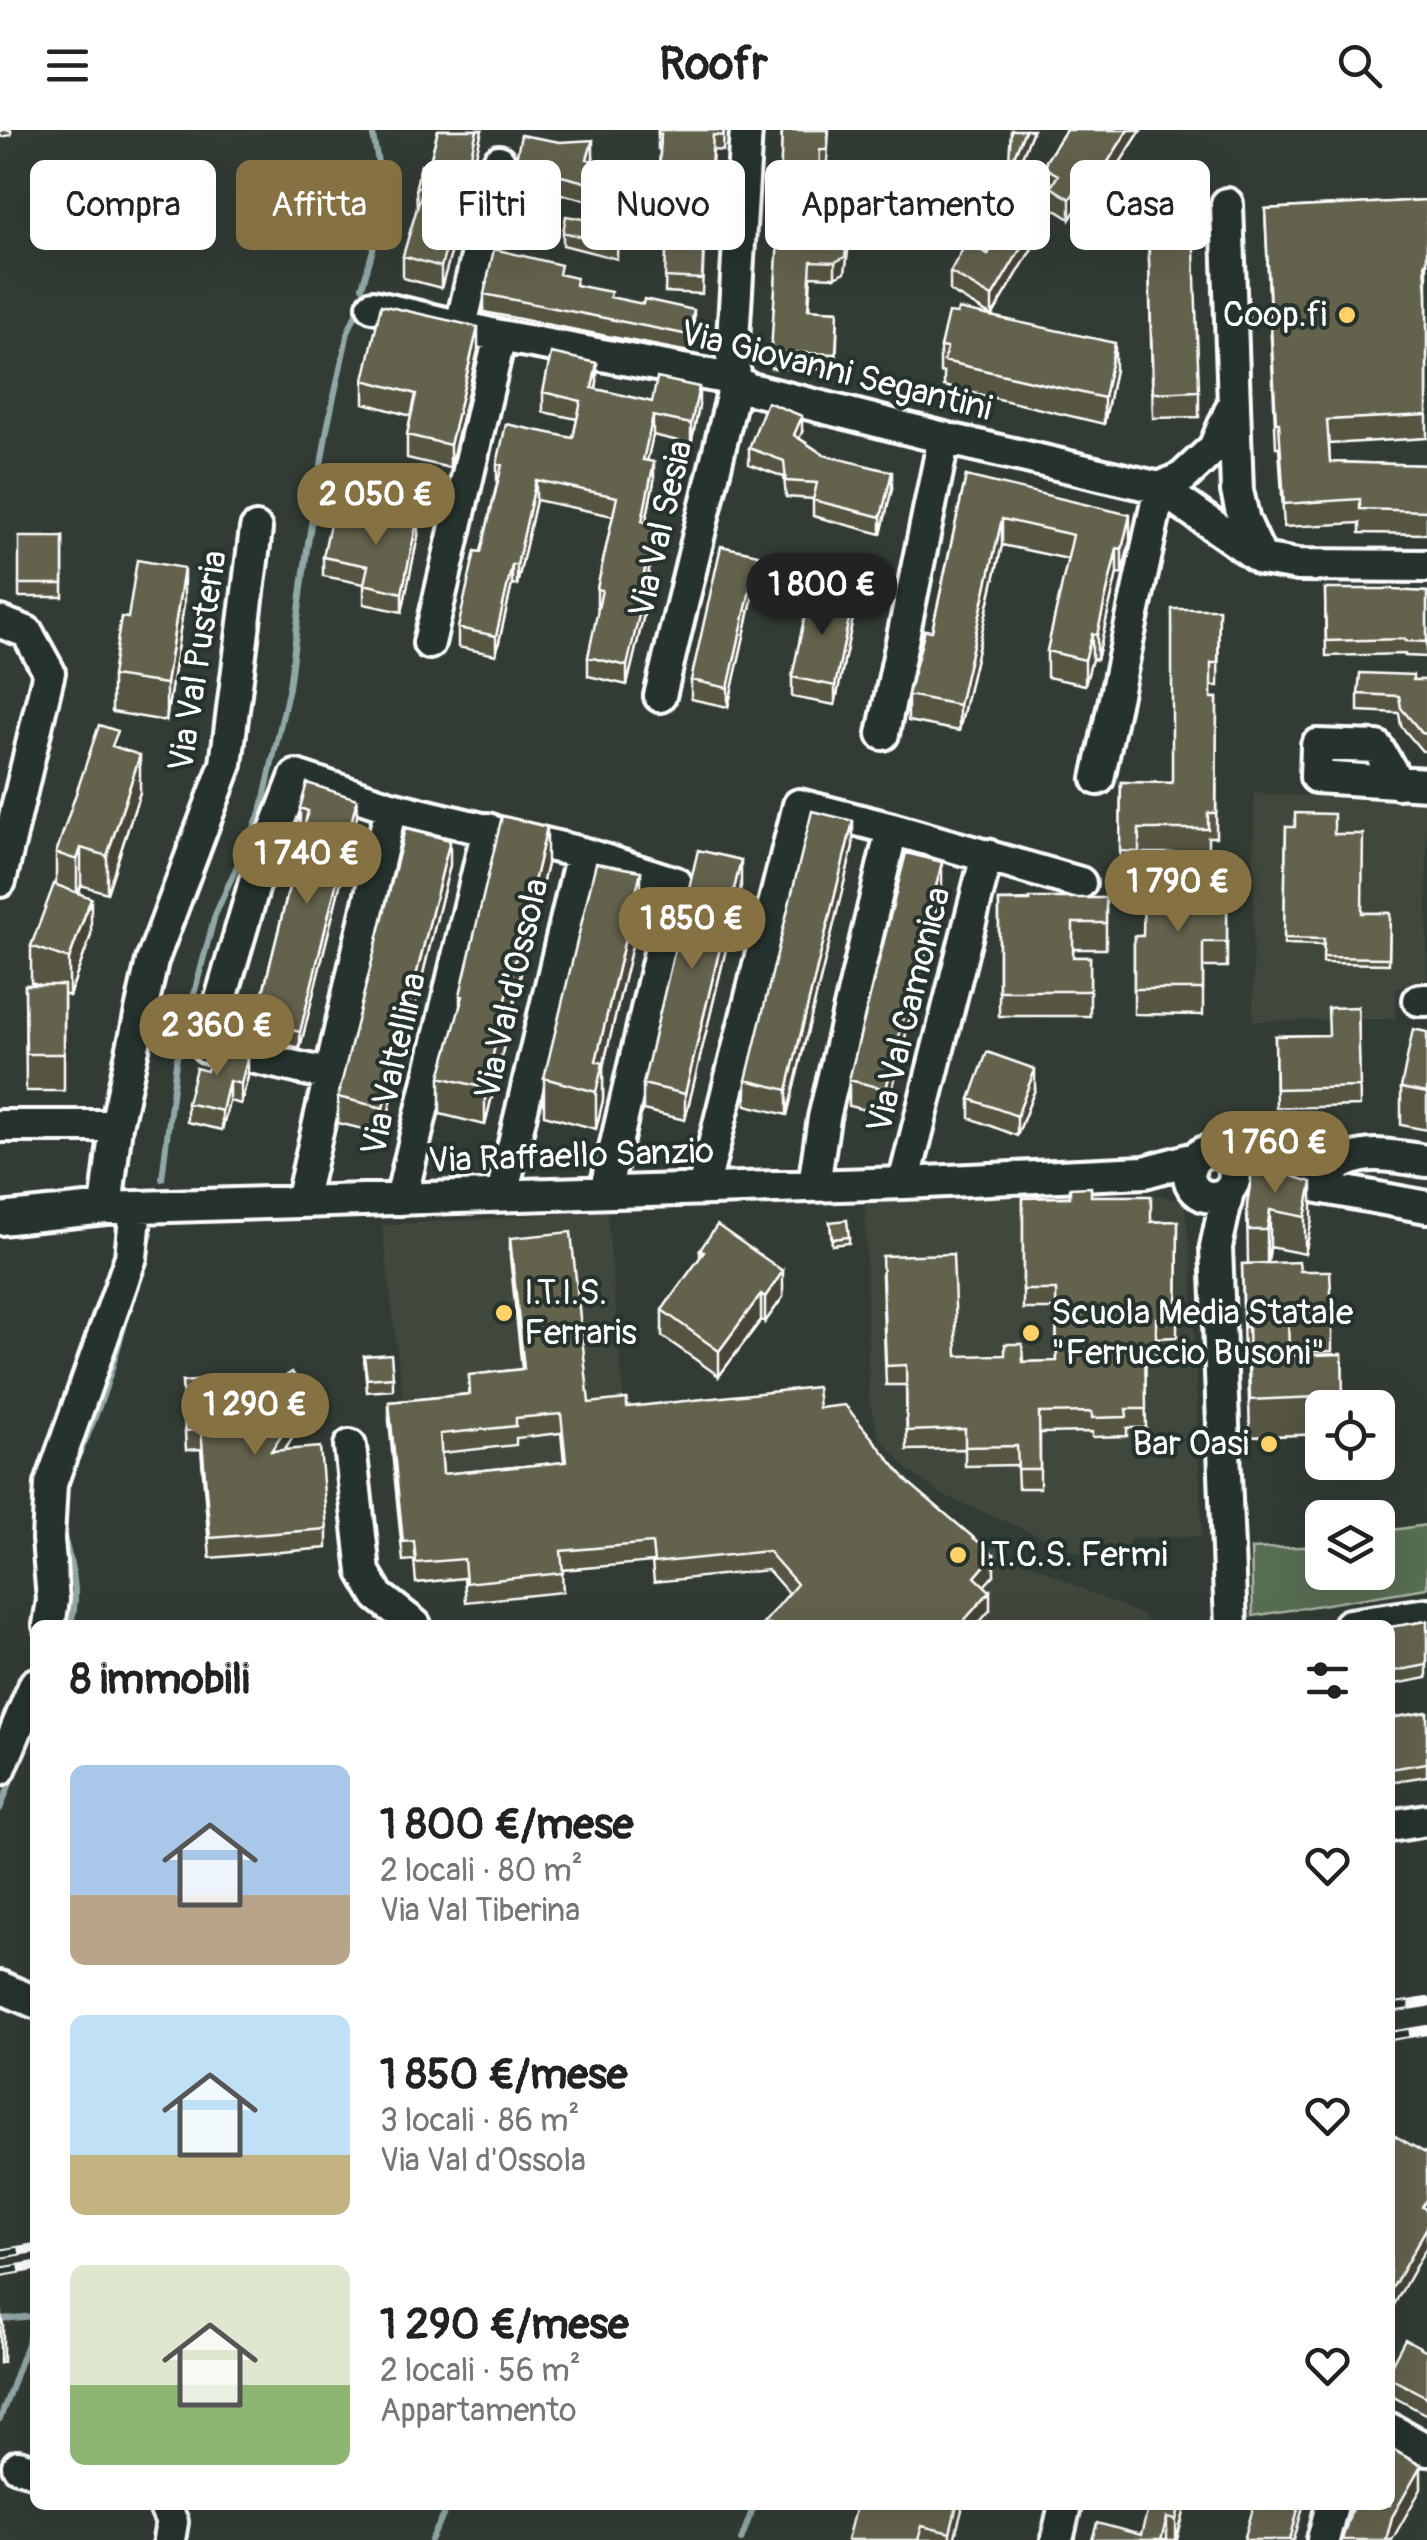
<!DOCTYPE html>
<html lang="it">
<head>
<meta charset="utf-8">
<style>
	:root { --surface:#fff; --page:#f2f2f2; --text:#222; --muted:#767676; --accent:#857141 }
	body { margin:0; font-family:Pangolin,sans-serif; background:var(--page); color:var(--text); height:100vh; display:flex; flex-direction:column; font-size:38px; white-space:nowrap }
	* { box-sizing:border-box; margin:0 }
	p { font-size:32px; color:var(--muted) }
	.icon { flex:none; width:55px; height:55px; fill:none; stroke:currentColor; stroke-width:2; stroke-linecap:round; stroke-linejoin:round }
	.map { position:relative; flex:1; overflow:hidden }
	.panel { position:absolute; left:30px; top:1490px; width:1365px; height:890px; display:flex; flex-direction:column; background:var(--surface); border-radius:15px; box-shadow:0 10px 40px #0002 }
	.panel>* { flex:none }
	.banner { position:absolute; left:30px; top:30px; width:1368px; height:90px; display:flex; gap:20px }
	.tools { position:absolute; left:1305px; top:1260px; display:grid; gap:20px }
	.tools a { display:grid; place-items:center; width:90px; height:90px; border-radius:15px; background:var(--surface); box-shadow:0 10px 40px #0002; font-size:50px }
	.price { position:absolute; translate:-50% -85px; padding:0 22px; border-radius:35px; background:var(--accent); color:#fff; font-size:32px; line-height:65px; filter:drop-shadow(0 2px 5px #0008) }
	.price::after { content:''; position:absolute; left:50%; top:60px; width:30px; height:22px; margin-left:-15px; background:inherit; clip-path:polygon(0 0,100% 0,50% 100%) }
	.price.selected { background:#222; color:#fff }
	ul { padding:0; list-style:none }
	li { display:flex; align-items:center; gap:30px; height:250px; padding:0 40px }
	li span { display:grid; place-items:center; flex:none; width:280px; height:200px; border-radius:15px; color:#555 }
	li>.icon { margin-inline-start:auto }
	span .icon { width:120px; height:120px; fill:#fffc; stroke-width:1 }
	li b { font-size:42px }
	h2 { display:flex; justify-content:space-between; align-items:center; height:120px; padding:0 40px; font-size:42px }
	.tag { padding:0 35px; border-radius:15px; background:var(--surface); box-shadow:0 10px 40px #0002; font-size:35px; line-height:90px }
	.tag.selected { background:var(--accent); color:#fff }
	header { display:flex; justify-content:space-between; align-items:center; height:130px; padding:0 40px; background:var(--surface); font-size:45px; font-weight:700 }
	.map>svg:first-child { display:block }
	.built { fill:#41473c }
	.green { fill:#586e52; stroke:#acb6a8; stroke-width:2.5 }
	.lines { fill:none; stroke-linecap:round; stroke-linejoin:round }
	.stream { stroke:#92a8a7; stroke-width:6 }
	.minor-casing { stroke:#fff; stroke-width:38 }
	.minor { stroke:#26332d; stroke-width:30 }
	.rail-casing { stroke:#fff; stroke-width:10 }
	.rail { stroke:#26332d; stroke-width:6; stroke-dasharray:19; stroke-linecap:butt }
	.wall { fill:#565443; stroke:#fff; stroke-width:2.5; fill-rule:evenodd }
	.shaded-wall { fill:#464537; stroke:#fff; stroke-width:2.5 }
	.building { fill:#64624e; stroke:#fff; stroke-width:2.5; fill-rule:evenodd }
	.poi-dot { fill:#ffd166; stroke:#26332d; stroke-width:4 }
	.labels { text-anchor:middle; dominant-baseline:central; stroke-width:8; stroke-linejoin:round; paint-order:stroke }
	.poi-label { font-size:35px; fill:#fff; stroke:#26332d; text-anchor:start }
	.street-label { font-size:35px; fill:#fff; stroke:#26332d }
</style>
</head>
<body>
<header><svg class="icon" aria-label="menu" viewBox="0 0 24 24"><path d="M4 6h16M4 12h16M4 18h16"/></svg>Roofr<svg class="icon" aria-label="search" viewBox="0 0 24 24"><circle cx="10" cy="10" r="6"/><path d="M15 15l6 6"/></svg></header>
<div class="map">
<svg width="1427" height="2410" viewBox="0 0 1427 2410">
	<rect width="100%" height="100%" fill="#323c34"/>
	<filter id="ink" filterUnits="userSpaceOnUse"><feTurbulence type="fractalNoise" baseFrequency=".01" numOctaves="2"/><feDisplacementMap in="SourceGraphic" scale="20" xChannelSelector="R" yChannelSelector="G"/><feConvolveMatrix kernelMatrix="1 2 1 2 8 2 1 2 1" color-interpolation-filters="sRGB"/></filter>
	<g filter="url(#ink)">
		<path class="built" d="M1254,663L1427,672V858H1396L1395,889L1253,891Z
			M1107,1063L1159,1065L1184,1072L1192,1137L1202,1406L1131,1408L1117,1439L941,1364L909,1341L879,1307L869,1270L865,1072Z
			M607,1081L630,1339L414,1362L382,1095Z
			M938,1388L1086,1461L1145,1486V1495H840Z"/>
		<path class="green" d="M1427,1395V1458L1253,1486L1251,1419L1322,1416V1442H1378V1402Z"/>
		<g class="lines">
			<path class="stream" d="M362,157L382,89V54L372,0
				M162,1049L176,932L215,785L261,682L289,557L307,419L327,299L348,202L357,181
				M146,1122L151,1103
				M69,1344C101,1286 117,1221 135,1158
				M62,1399C70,1432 82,1462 70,1495
				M0,1679L14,1643
				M0,2189L35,2186
				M0,2289L35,2191
				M431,2410L449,2375
				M741,2410L754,2375"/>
			<g class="minor-casing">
				<path id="minor" d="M1227,74L1237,361L1244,391L1260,426
					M373,176L500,206L736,250L747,258L944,308L1160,358L1261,429L1298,435L1427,436
					M461,196L499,31
					M0,492L27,502L49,542L0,751
					M429,513L500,206
					M660,566L736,250L732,226L746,0
					M883,604L944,308
					M1098,649L1160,358L1183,347L1214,318L1234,272
					M1398,653L1377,617L1317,615L1316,647L1427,654
					M1419,870H1427
					M331,945L207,917L255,752L296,646L391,677L582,723
					M0,996H116
					M1189 1044a23 23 0 1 1 46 0a23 23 0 1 1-46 0Z
					M1227,1026L1292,1052L1427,1077
					M904,1053L987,725
					M814,1055L824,988L892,699L1080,753
					M1310,1056C1354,1017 1372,1023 1427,1031
					M703,1059L799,675L892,699
					M1228,1061L1216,1117L1231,1495
					M502,1065L582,723L676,753L605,1062
					M401,1069L488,699
					M301,1072L391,677
					M106,1078L116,996L152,831L226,634L256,399
					M0,1089L106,1078L904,1053L1145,1042L1195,1028
					M350,1316L364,1442L378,1466L415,1495
					M49,1495L53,1470L48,1409L51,1354L131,1127L136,1077
					M1349,1495L1427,1484
					M0,1639L35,1554
					M1390,1696L1427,1690
					M0,1857L35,1872
					M1390,2299L1427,2320
					M18,2336L35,2341
					M164,2375L172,2392L169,2410
					M1057,2410L1065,2375
					M1323,2410L1332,2375"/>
			</g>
			<use href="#minor" class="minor"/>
			<g class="rail-casing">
				<path id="rail" d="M1390,1878L1427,1872
					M1390,1906L1427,1900
					M0,2124L35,2118
					M0,2142L35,2136"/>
			</g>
			<use href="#rail" class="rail"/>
		</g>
		<path class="wall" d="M0,0H11V5L0,7Z
			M438,0H482L459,96L441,158L403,148V126L417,78L416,56L429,36Z
			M658,0H724L723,21L713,20L710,68L706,67L702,164L665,162L667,101L683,104L685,95L668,91V80H658L660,19H658Z
			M782,0H829L827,33H820L819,71L780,70Z
			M1033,0L1012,51L1009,50V30Z
			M1066,0H1141L1087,84L1077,78L1070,89L1051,77V60L1046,58V31Z
			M593,28L592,31L618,56L612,77L515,52V34Z
			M832,66L885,87L881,118L849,114L845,142L835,147L811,146L809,180L838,181L836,240L771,238L778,109L827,113Z
			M1427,70V308L1329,314L1330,332L1427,335V404L1360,403V393L1284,397L1279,317H1276L1265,79Z
			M1148,93L1199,261V287L1153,288Z
			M618,95L617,129L563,115V102Z
			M1034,115L992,186L950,161V142L988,124Z
			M561,145L576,155L694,198L689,222L484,182V164Z
			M957,184L1115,239L1104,294L944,256V243L940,242V217Z
			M478,220L450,338L407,328V305L411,286L364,273V250Z
			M597,252L596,259L652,272L699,276L691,314L653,305L647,331L654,351L646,392L654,413L644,466V484L627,555L588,546V527L599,479L597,478V459L613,386L536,370L517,455L512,454L496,525L458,517V498L481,422L497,353V334L573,308L577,289L543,282V262Z
			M802,302L799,308L824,325L892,358L881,404L813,386V369L786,367L784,347L749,334V318Z
			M966,346L1130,411L1122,444L1117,443L1097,530L1092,529L1085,555L1047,547V521L1068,429L1002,415L959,601L908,591V565L932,501Z
			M418,406L402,482L364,474V454L323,446V427Z
			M63,407V467H19V454Z
			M758,443L728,577L691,569V550Z
			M1325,459L1427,462V527L1405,526V524L1326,526Z
			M184,474L166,591L112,582V546Z
			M1219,479L1218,556H1211V568H1217L1216,707H1208V723H1139V746L1120,745L1121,652L1172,653Z
			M853,488L835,575L792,567V547Z
			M1413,550H1427V621H1422L1401,596L1399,583L1358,581V564Z
			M118,618L140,662L107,763L81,755L79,763L91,805L69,866L64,864V961H26L25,855H40L31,852V816L56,755V723Z
			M300,678L357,686L300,918L256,907V891L304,696L300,695Z
			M1286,697L1334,704L1362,783H1390L1389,834L1323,833L1324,815L1284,814Z
			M853,716L787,985L746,975V950Z
			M547,734L485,995L440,984V947L460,878V865Z
			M450,735L383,1004L338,993V967Z
			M1227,755V837H1203V885L1134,884V806H1143Z
			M741,756L685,990L643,980V954Z
			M942,757L886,985L849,976V950Z
			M1106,768V819H1073V827H1090V886H999V771Z
			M641,778L603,937V970L596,999L544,985V948Z
			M1358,877L1360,976L1276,978L1275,906L1329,905Z
			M1427,902V1000L1401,995V958Z
			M207,941L248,946L241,974L229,971L222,1000L187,992V973Z
			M1035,959L1017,1006L970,988V969Z
			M1253,1034L1312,1089L1305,1124L1270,1117L1268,1133L1300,1141L1332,1184V1221L1289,1222V1226L1342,1224L1343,1278H1322V1304L1250,1307L1248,1234H1244L1242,1134H1248L1247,1076Z
			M1091,1066L1151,1092L1178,1091L1177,1207L1156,1208V1234H1145L1146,1298H1127V1306L1092,1307V1302L1040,1303V1358H1018L1017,1335L965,1336V1319L907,1320L906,1255H886L882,1146L957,1226L1023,1232L1057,1231L1056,1179H1023V1068Z
			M830,1092L849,1107V1113L832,1115Z
			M510,1108L589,1273L627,1277L819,1278L908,1352L994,1445L984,1455L990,1480L789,1464L768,1440L654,1452L652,1432L562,1440L563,1462L466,1472L464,1448L416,1453L414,1430L403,1431L389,1291V1272L469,1264V1245L522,1239L510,1127ZM561,1303L564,1332L443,1344L441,1323L516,1315V1308Z
			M700,1120L783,1167L765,1192L761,1190L719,1246L662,1206V1180L700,1128Z
			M364,1226L393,1247V1260L367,1262Z
			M182,1252L311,1290L292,1308L285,1320L327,1399V1418L210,1428L201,1319L186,1320Z
			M1427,1491V1548L1390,1555V1497Z
			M1427,1582V1646L1390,1652V1588Z
			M0,2181L3,2195V2232L0,2233Z
			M1427,2221V2285L1390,2265V2237Z
			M962,2375L954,2410H847Z
			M1186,2375L1177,2410H1092L1141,2405Z"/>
		<path class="shaded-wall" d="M477,0H482L459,96L441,158V137Z
			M1025,0H1033L1012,51V31Z
			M1128,0H1141L1087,84V65Z
			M593,10V28L587,47V29Z
			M618,38V56L612,77V59Z
			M1077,58V78L1070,89V69Z
			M1034,96V115L992,186V167Z
			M849,99V114L845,142L835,147V132Z
			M694,180V198L689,222V205Z
			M478,197V220L450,338V315Z
			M1115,213V239L1104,294V268Z
			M597,233V252L592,278V258Z
			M699,257V276L691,314V294Z
			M653,286V305L643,349V330Z
			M802,286V302L794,321V305Z
			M654,332V351L642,410V391Z
			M892,342V358L881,404V387Z
			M536,350V370L517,455V435Z
			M1130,385V411L1122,444V419Z
			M418,387V406L402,482V463Z
			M1002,389V415L959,601V575Z
			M654,394V413L644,466V484L627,555V536Z
			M1117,418V443L1097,530V505Z
			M758,424V443L728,577V558Z
			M512,435V454L496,525V506Z
			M184,438V474L166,591V554Z
			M853,469V488L835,575V556Z
			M1092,504V529L1085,555V530Z
			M140,625V662L107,763V726Z
			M357,669V686L300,918V902Z
			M853,691V716L787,985V960Z
			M547,697V734L485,995V958Z
			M450,710V735L383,1004V978Z
			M81,718V755L77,767V730Z
			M741,730V756L685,990V964Z
			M942,732V757L886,985V959Z
			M641,741V778L603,937V970L596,999V931Z
			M91,768V805L69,866V829Z
			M248,926V946L241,974V954Z
			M1035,939V959L1017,1006V986Z
			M229,951V971L222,1000V981Z
			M1312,1052V1089L1305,1124V1087Z
			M1270,1080V1117L1267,1137V1100Z
			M783,1141V1167L765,1192V1167Z
			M761,1164V1190L719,1246V1221Z
			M311,1271V1290L292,1308L271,1340V1321L292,1289Z
			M994,1425V1445L975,1466V1447Z
			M990,1461V1480L977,1495H960Z
			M1427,2097V2116L1390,2182V2162Z
			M1421,2336V2359L1392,2410H1386L1392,2387Z
			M957,2375H962V2380L954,2410H950V2403Z
			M1180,2375H1186L1176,2410V2390Z
			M1299,2375H1303V2377L1294,2410H1290Z
			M1167,2388V2410H1161Z"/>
		<path class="building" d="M438,0H477L459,74L441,137L403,126L423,58L416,56L421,35L429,36Z
			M658,0H724L723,6L713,5L710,53H706L702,149L665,147L667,101L683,104L688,81L668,76V65H658L661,4H658Z
			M782,0H828L827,20H820L819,58L780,57Z
			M1011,0H1025L1012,31L1009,30Z
			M1066,0H1128L1087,65L1077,58L1070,69L1051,57L1058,45L1046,38V31Z
			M521,5L560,12L593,10L587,29L618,38L612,59L515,34Z
			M832,66L885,71L881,102L849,99L845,127L835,132L811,131L808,179L838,181L836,224L771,222L778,109L827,113Z
			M1427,70V133H1425L1427,165V285L1327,290L1330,332L1427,335V381L1360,379V369L1284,374L1279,293H1276L1265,79Z
			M1013,84L1034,96L992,167L950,142L966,113L988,124Z
			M566,86L618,95L617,116L563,102Z
			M1193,91L1199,261L1153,263L1148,93Z
			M494,119L561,135L559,144L576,148L575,155L611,162L610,167L643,174L644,169L694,180L689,205L484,164Z
			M381,175L478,197L450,315L407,305L416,264L364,250Z
			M958,179L1115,213L1104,268L944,231L947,218L940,217L948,183L957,184Z
			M551,223L597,233L592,258L652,272L657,248L699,257L691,294L653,286L643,330L654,332L642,391L654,394L640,463L644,464L627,536L588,527L602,460L597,459L617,367L536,350L517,435H512L496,506L458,498L475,421L481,422L502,335L497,334L506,294L573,308L581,271L543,262Z
			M767,272L802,286L794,305L824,325L892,342L881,387L813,370L817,353L786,351L784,331L749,318Z
			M966,346L1130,385L1122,419L1117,418L1097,505L1092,504L1085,530L1047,521L1073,405L1002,389L959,575L908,565L925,500L932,501Z
			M380,379L418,387L402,463L364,454L368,436L323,427L331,389L375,399Z
			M19,407H63V454H19Z
			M721,416L758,424L728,558L691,550Z
			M137,430L184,438L166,554L112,546L121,487L128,488Z
			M1325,459H1393L1394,460L1427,462V512L1405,511V509L1326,511Z
			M810,460L853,469L835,556L792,547Z
			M1172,479H1219L1218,533H1211V568H1217L1216,683H1208V699H1139V722L1120,721L1121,652L1172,653Z
			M1360,543L1413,545V550H1427V604L1422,603L1401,578L1399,566L1358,564Z
			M99,595L118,601L112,616L140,625L107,726L81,718L77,730L56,723Z
			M307,653L357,669L300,902L256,891L308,681L300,678Z
			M812,681L853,691L787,960L746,950Z
			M1295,683L1334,684V704H1363L1362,783H1390L1389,828L1323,827L1324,809L1284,808L1286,697H1295Z
			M502,686L547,697L485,958L440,947L463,866L460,865Z
			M405,699L450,710L383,978L338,967Z
			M698,720L741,730L685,964L643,954Z
			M906,723L942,732L886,959L849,950Z
			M596,733L641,741L596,931L603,933L596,962L544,948Z
			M54,754L91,768L69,829L31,816Z
			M1144,755H1227V812H1203V859H1134V806H1143Z
			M1030,768H1106V793H1073V827H1090V861H999V771H1030Z
			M25,855H64V924H26Z
			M1358,877L1360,957L1276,959L1275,906L1329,905L1328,878Z
			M1413,899L1427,902V963L1401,958Z
			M213,918L248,926L241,954L229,951L222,981L187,973L196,938L207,941Z
			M987,922L1035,939L1017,986L970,969Z
			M1253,1034L1312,1052L1305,1087L1270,1080L1267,1100H1248L1247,1076Z
			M1091,1057V1066H1151V1092L1178,1091L1177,1188H1156V1214H1145L1146,1279H1126L1127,1287L1092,1288V1282L1039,1283L1040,1339H1018L1017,1316L965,1317V1299L907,1301L906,1235L886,1236L882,1126L953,1124L957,1226L1005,1225V1214H1022L1023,1232L1057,1231L1056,1160H1023V1068L1070,1067V1058Z
			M847,1090L849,1107L832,1109L830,1092Z
			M717,1095L783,1141L765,1167L761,1164L719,1221L662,1180L704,1122L700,1120Z
			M571,1102L589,1273L627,1269V1277L817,1257L819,1278L845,1275L908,1352L994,1425L975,1447L990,1461L960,1495H762L797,1454L768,1421L654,1433L652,1413L561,1421L563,1443L466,1453L464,1429L416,1433L414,1411L403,1412L389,1272L470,1264L469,1245L524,1239L510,1108ZM561,1284L566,1332L443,1344L440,1304L516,1296V1288Z
			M1299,1132L1300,1141H1330L1332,1184L1288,1185L1289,1226L1342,1224L1343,1266L1250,1270L1248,1197H1244L1242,1134Z
			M391,1224L393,1247L367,1249L364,1226Z
			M292,1242L311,1271L292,1289L271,1321L320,1317L327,1399L210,1408L201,1299L186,1301L182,1252L236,1248L266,1259Z
			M1427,1491V1535L1390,1542V1497Z
			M1427,1582V1633L1390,1639V1588Z
			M1390,2003L1427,2024V2068L1422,2077L1427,2080V2097L1390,2162Z
			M1405,2209L1427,2221V2267L1390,2248V2237Z
			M1390,2318L1421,2336L1392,2387L1386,2410H1342L1353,2375H1390Z
			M856,2375H957L950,2403L922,2396L918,2410H847Z
			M1149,2375H1180L1176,2390L1167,2388L1161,2410H1092L1097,2393L1141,2405Z
			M1254,2375H1299L1290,2410H1244Z"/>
	</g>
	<g class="poi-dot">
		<circle cx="1347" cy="185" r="10"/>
		<circle cx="504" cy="1183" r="10"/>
		<circle cx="1031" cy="1203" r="10"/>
		<circle cx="1269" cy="1314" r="10"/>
		<circle cx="958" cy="1425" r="10"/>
	</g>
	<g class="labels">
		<g class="poi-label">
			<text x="1327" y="185" text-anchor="end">Coop.fi</text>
			<text x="524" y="1163">I.T.I.S.<tspan x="524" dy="40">Ferraris</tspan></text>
			<text x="1051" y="1183">Scuola Media Statale<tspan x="1051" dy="40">"Ferruccio Busoni"</tspan></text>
			<text x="1249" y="1314" text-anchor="end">Bar Oasi</text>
			<text x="978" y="1425">I.T.C.S. Fermi</text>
		</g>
		<g class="street-label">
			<text transform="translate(836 241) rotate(14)">Via Giovanni Segantini</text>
			<text transform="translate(661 399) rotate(-77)">Via Val Sesia</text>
			<text transform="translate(198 531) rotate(-81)">Via Val Pusteria</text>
			<text transform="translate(512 859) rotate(-77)">Via Val d'Ossola</text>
			<text transform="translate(909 880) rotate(-76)">Via Val Camonica</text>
			<text transform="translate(394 934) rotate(-77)">Via Valtellina</text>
			<text transform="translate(571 1026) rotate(-2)">Via Raffaello Sanzio</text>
		</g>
	</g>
</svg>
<div class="tools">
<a><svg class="icon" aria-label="locate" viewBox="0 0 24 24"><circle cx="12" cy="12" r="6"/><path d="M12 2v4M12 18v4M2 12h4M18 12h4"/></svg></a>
<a><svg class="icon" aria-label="layers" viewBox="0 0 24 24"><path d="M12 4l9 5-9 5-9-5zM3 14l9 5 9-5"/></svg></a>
</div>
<b class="price" style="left:376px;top:418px">2 050 €</b>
<b class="price selected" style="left:822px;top:508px">1 800 €</b>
<b class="price" style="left:307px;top:777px">1 740 €</b>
<b class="price" style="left:1178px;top:805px">1 790 €</b>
<b class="price" style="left:692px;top:842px">1 850 €</b>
<b class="price" style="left:217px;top:949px">2 360 €</b>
<b class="price" style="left:1275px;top:1066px">1 760 €</b>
<b class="price" style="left:255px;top:1328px">1 290 €</b>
<div class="banner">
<a class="tag">Compra</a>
<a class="tag selected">Affitta</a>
<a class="tag">Filtri</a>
<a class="tag">Nuovo</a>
<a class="tag">Appartamento</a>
<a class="tag">Casa</a>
</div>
<section class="panel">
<h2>8 immobili<svg class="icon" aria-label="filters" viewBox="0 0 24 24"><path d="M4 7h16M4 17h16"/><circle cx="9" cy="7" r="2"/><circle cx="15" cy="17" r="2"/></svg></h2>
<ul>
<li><span style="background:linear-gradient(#a9c7e8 65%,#b9a48a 0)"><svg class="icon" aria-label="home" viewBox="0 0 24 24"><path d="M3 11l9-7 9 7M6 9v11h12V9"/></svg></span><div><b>1 800 €/mese</b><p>2 locali · 80 m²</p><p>Via Val Tiberina</p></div><svg class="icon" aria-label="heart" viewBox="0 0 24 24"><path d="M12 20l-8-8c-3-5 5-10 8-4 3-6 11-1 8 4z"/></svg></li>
<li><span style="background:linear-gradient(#bfe0f5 70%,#c2b280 0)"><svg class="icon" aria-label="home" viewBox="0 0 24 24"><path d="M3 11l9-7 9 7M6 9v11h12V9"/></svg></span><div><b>1 850 €/mese</b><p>3 locali · 86 m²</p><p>Via Val d'Ossola</p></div><svg class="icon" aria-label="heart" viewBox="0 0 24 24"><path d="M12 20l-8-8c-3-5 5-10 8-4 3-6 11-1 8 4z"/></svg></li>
<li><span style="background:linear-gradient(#dfe7d0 60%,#8fb573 0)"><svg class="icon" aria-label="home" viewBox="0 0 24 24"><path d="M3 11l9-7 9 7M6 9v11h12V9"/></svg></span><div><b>1 290 €/mese</b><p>2 locali · 56 m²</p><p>Appartamento</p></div><svg class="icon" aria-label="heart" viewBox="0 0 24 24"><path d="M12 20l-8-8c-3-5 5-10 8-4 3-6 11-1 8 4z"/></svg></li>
</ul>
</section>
</div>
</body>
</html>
